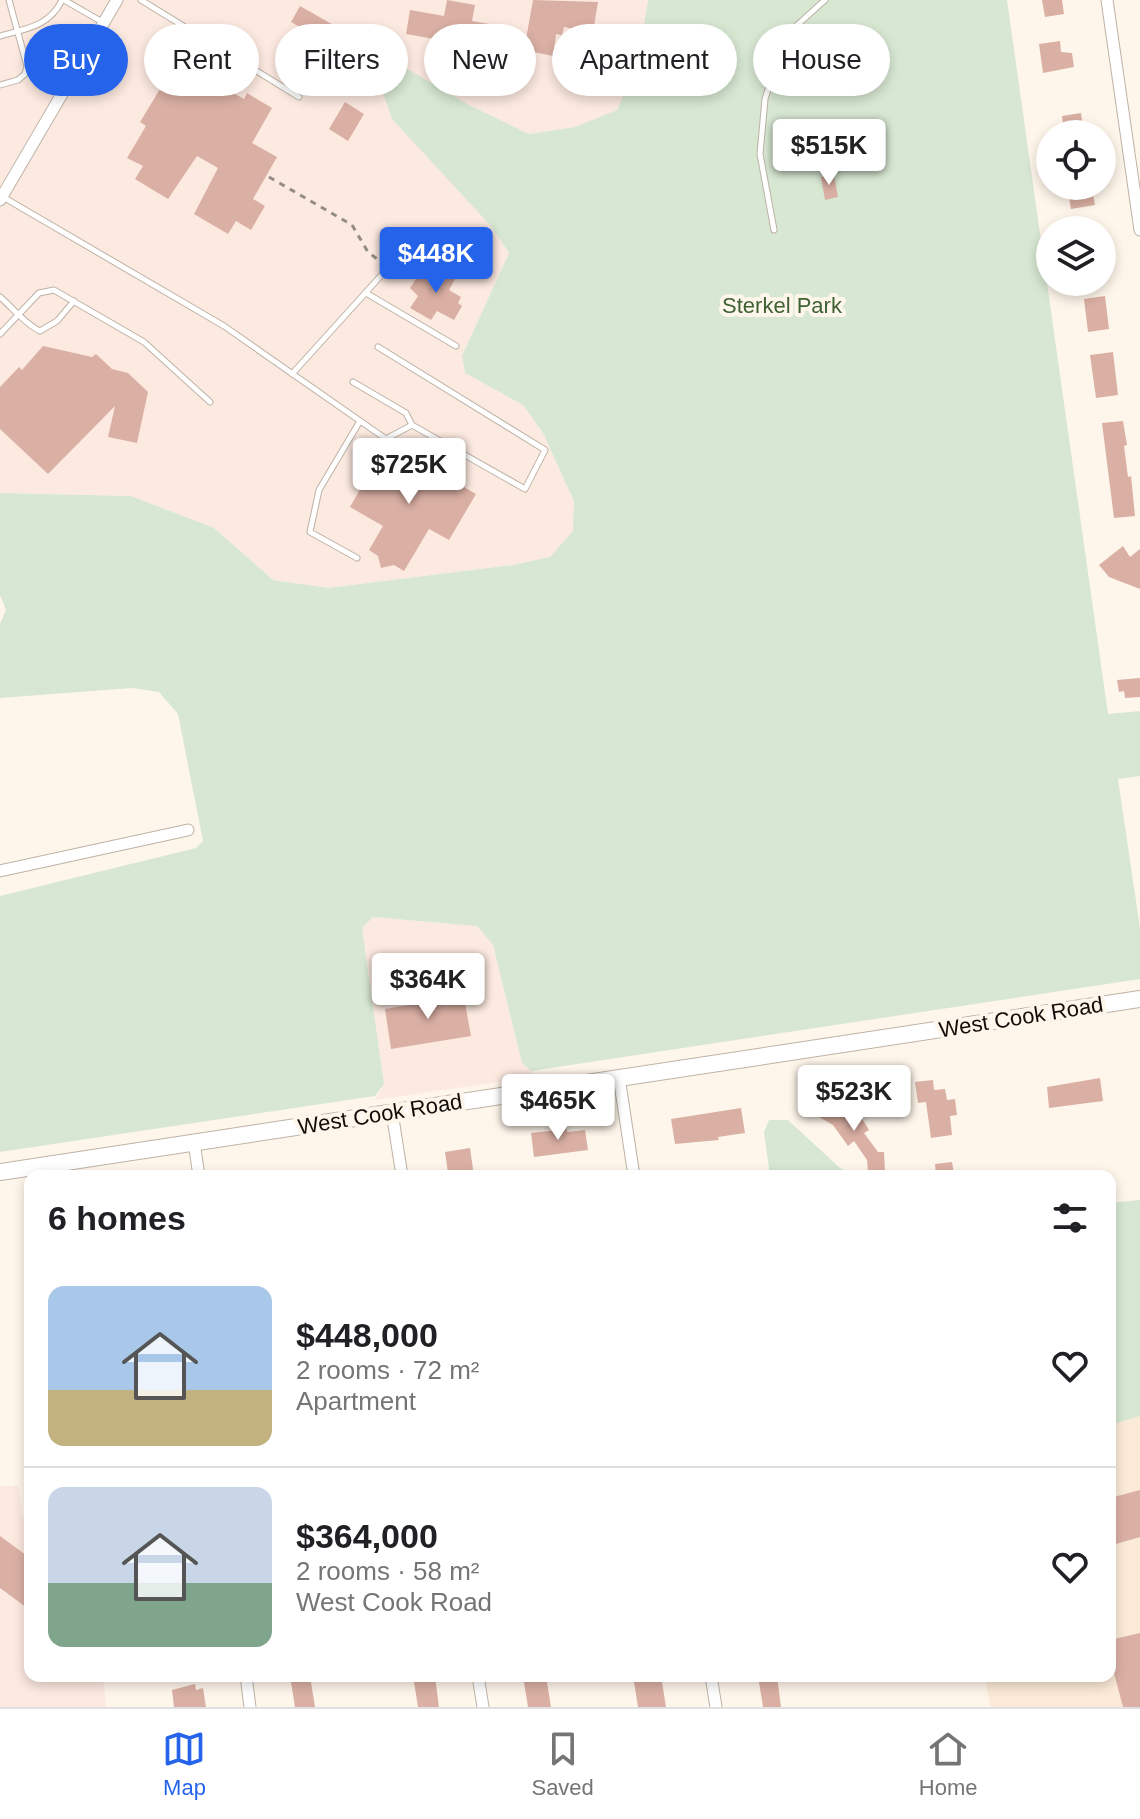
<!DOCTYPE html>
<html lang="en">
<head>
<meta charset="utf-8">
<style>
	:root { --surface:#fff; --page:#f2f2f2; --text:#202124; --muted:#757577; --line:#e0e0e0; --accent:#2563eb }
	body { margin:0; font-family:Helvetica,sans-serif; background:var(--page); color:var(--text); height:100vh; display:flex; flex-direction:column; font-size:30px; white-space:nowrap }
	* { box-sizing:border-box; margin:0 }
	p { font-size:26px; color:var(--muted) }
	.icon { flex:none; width:44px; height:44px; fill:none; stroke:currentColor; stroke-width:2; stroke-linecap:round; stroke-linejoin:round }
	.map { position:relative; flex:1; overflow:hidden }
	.sheet { position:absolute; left:24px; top:1170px; width:1092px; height:512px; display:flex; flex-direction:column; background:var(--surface); border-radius:16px; box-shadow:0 4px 12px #0003 }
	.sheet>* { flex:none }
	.hud { position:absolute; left:24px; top:24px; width:1092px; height:72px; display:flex; gap:16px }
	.controls { position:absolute; left:1036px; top:120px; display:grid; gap:16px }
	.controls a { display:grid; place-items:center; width:80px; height:80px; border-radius:50%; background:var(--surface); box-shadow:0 4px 12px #0003; font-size:40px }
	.price { position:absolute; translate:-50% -68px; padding:0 18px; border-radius:8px; background:#fff; color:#222; font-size:26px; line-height:52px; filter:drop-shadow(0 2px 4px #0008) }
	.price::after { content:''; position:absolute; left:50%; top:48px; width:24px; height:18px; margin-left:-12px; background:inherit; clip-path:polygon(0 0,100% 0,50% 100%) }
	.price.selected { background:var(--accent); color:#fff }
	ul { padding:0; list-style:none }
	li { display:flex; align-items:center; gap:24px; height:200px; padding:0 24px }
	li+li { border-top:2px solid var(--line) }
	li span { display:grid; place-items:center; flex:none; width:224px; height:160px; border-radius:16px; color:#555 }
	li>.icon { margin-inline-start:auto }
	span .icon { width:96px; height:96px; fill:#fffc; stroke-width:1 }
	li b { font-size:34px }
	h2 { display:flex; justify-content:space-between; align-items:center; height:96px; padding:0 24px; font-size:34px }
	.tag { padding:0 28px; border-radius:36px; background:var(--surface); box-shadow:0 4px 12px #0003; font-size:28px; line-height:72px }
	.tag.selected { background:var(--accent); color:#fff }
	.tab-bar { display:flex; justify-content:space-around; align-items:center; height:112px; border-top:2px solid var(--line); background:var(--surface); font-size:22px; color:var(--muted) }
	.tab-bar a { display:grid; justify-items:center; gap:4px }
	.tab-bar .selected { color:var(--accent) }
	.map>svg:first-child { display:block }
	.commercial { fill:#fce9e0 }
	.built { fill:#fbead7 }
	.green { fill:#d7e7d2 }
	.building { fill:#dbb0a4 }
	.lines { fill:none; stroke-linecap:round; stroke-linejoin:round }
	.lane-casing { stroke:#bdb2a6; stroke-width:7 }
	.street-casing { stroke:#bdb2a6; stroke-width:13 }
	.secondary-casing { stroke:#bdb2a6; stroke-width:18 }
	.path { stroke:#938c84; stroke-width:3; stroke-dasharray:6 6; stroke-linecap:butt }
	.lane { stroke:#fff; stroke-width:5 }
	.street { stroke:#fff; stroke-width:11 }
	.secondary { stroke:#fff; stroke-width:16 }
	.labels { text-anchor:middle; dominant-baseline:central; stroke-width:8; stroke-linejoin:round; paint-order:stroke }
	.park-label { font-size:22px; fill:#3f6234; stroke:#fff6eb }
	.street-label { font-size:22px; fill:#110d09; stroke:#fff6eb }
</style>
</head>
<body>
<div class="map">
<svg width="1140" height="1707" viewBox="0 0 1140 1707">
	<rect width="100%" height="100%" fill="#fff6eb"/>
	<path class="commercial" d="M0,0H648L638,62L617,111L575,127L529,134L469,105L492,226L509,253L462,356L465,373L523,405L543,433L574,501V531L550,557L513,565L328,588L273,580L214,528L131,496L0,493Z
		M373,917L477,926L493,945L522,1063L531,1071L532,1077L375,1100L384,1084L362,928Z
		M0,1486H18L23,1519L30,1518V1676H103L106,1707H0Z"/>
	<path class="built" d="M1140,1416V1707H990L985,1676H1110V1425Z"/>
	<path class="green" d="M648,0H1007L1108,714L1140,711V776L1118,779L1140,928V979L531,1071L522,1063L493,945L477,926L373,917L362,928L384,1084L375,1096L0,1152V896L196,848L203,841L178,714L159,692L132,688L0,698V624L6,610L0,595V493L131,496L214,528L273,580L328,588L513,565L550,557L573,531L574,501L543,433L523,405L465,373L462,356L509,253L491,226L392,119L374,66L387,57L469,105L529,134L575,127L617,110L638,62Z
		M769,1120H788L840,1168L855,1176H770L764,1132Z
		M1140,1200V1416L1110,1425V1203Z"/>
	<path class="building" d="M447,0L475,5L472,21L506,27L502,51L468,45L467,51L455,49L453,56L438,54L440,40L406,34L410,10L444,16Z
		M533,0L598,2L593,32L564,27L562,35L556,34L553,56L524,50Z
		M1042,0H1062L1064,14L1045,17Z
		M300,6L344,31L335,47L291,22Z
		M1060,41L1061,52L1072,53L1074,67L1043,73L1039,44Z
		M210,64L223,72L216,83L244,99L247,93L272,108L252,143L277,157L253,199L265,206L251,230L236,221L228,234L194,214L218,168L197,156L168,199L135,179L143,166L127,158L146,126L140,122L160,89L169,94L181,73L199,83Z
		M345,102L364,114L348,141L329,129Z
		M1081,113L1084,134H1064L1062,116Z
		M834,175L838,197L825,200L821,177Z
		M1067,186H1087L1089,195L1093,194L1095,205L1071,209Z
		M435,265L456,277L449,290L461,297L458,303L462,306L454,320L437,311L431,320L410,308L418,296L410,288L418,276L428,278Z
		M1105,296L1109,329L1088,332L1084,299Z
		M43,346L92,357L96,354L112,369L128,373L148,392L137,443L108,437L115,406L48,474L0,429V387L19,367L22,370Z
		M1113,352L1118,395L1096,398L1090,355Z
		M1123,421L1127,445L1124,446L1128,477L1131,476L1135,516L1114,518L1102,423Z
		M401,451L476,494L449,540L429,529L404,571L394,565L381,568L378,556L369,550L383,526L350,507L377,460L379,461L383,455Z
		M1123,546L1130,557L1140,549V589L1109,577L1099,565Z
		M1140,678V697L1125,698L1124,691L1119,692L1117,680Z
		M454,988L455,999L464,997L471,1036L391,1049L385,1009L440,1000L439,991Z
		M1100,1078L1103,1101L1049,1108L1047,1087Z
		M933,1080L934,1090L945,1089L947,1100L955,1099L957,1115L950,1116L952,1135L931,1138L926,1102L918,1103L915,1082Z
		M829,1099L852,1111L856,1109L869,1130L864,1133L878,1152H884L885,1170L868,1172L867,1160L854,1141L848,1146L833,1125L819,1117Z
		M741,1108L745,1133L718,1137L719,1140L675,1144L671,1119Z
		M567,1129V1132L585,1130L588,1150L534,1157L531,1133Z
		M470,1148L474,1176H453V1172L448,1173L445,1152Z
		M952,1162L954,1174L936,1176L935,1164Z
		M1140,1490V1537L1116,1544L1113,1534L1110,1535V1498Z
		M0,1536L30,1558V1610L0,1588Z
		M1140,1633V1707H1123L1110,1658V1640Z
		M290,1676H310L315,1707H295Z
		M413,1676H435L439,1707H418Z
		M523,1676H546L551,1707H528Z
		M644,1676H661L666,1707H638L634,1682L645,1681Z
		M758,1676H777L781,1707H763Z
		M195,1684L196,1690L203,1688L206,1707H174L172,1690Z"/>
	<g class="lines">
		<g class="lane-casing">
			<path id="lane" d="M64,0L104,23
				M141,0L299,97
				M0,36C26,29 50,26 62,0
				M0,85L18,80L25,74L27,66L9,0
				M3,197L224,326L386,439L412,425L525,489L545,450L378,347
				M774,230L760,154L765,99L778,58L795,27L825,0
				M366,293L456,346
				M0,297C13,308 25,324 40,331L57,321L74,301
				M0,334L39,293L54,290L144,342L210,402
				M292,374L397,258
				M353,382L406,413L412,425
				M357,558L310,532L319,490L360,421"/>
		</g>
		<g class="street-casing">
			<path id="street" d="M1107,0L1140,230
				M0,200L117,0
				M0,871L188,830
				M619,1077L634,1176
				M392,1112L402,1176
				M194,1142L199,1176
				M246,1676L250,1707
				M478,1676L483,1707
				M711,1676L716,1707"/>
		</g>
		<g class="secondary-casing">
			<path id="secondary" d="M0,1172L1140,999"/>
		</g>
		<path class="path" d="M269,177L352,225L368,252L381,262"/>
		<use href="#lane" class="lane"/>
		<use href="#street" class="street"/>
		<use href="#secondary" class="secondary"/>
	</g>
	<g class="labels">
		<g class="park-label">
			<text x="782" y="305">Sterkel Park</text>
		</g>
		<g class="street-label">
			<text transform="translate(1021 1017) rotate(-9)">West Cook Road</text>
			<text transform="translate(380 1114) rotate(-9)">West Cook Road</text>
		</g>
	</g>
</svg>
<div class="controls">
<a><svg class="icon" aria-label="locate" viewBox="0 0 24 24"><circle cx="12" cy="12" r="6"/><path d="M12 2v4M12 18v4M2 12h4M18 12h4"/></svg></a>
<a><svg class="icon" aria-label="layers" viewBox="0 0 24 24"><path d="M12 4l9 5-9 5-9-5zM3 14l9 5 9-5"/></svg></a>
</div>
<b class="price" style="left:829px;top:187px">$515K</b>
<b class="price selected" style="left:436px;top:295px">$448K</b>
<b class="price" style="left:409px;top:506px">$725K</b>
<b class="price" style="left:428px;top:1021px">$364K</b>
<b class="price" style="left:854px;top:1133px">$523K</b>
<b class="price" style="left:558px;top:1142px">$465K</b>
<div class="hud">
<a class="tag selected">Buy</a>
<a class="tag">Rent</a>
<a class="tag">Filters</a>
<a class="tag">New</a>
<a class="tag">Apartment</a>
<a class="tag">House</a>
</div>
<section class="sheet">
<h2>6 homes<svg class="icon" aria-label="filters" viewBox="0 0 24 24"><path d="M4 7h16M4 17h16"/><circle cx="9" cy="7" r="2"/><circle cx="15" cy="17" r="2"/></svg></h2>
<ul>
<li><span style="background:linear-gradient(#a9c7e8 65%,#c2b280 0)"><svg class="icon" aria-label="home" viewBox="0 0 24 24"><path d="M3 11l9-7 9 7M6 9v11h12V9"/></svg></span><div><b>$448,000</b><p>2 rooms · 72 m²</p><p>Apartment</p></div><svg class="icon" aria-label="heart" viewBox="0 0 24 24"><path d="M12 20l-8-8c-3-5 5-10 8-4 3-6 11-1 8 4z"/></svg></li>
<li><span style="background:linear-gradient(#c9d6e8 60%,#7fa58c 0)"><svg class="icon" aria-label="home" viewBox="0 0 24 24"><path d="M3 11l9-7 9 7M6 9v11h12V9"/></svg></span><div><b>$364,000</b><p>2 rooms · 58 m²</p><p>West Cook Road</p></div><svg class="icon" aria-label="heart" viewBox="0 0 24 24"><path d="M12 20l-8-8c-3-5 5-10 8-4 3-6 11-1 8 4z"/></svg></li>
</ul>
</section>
</div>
<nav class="tab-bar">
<a class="selected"><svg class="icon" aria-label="map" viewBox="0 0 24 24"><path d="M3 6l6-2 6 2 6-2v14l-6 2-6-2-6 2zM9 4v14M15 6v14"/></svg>Map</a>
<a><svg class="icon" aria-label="saved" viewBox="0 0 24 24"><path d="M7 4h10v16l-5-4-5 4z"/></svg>Saved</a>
<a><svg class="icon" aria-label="home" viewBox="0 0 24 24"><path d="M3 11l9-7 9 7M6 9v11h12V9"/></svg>Home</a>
</nav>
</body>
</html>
